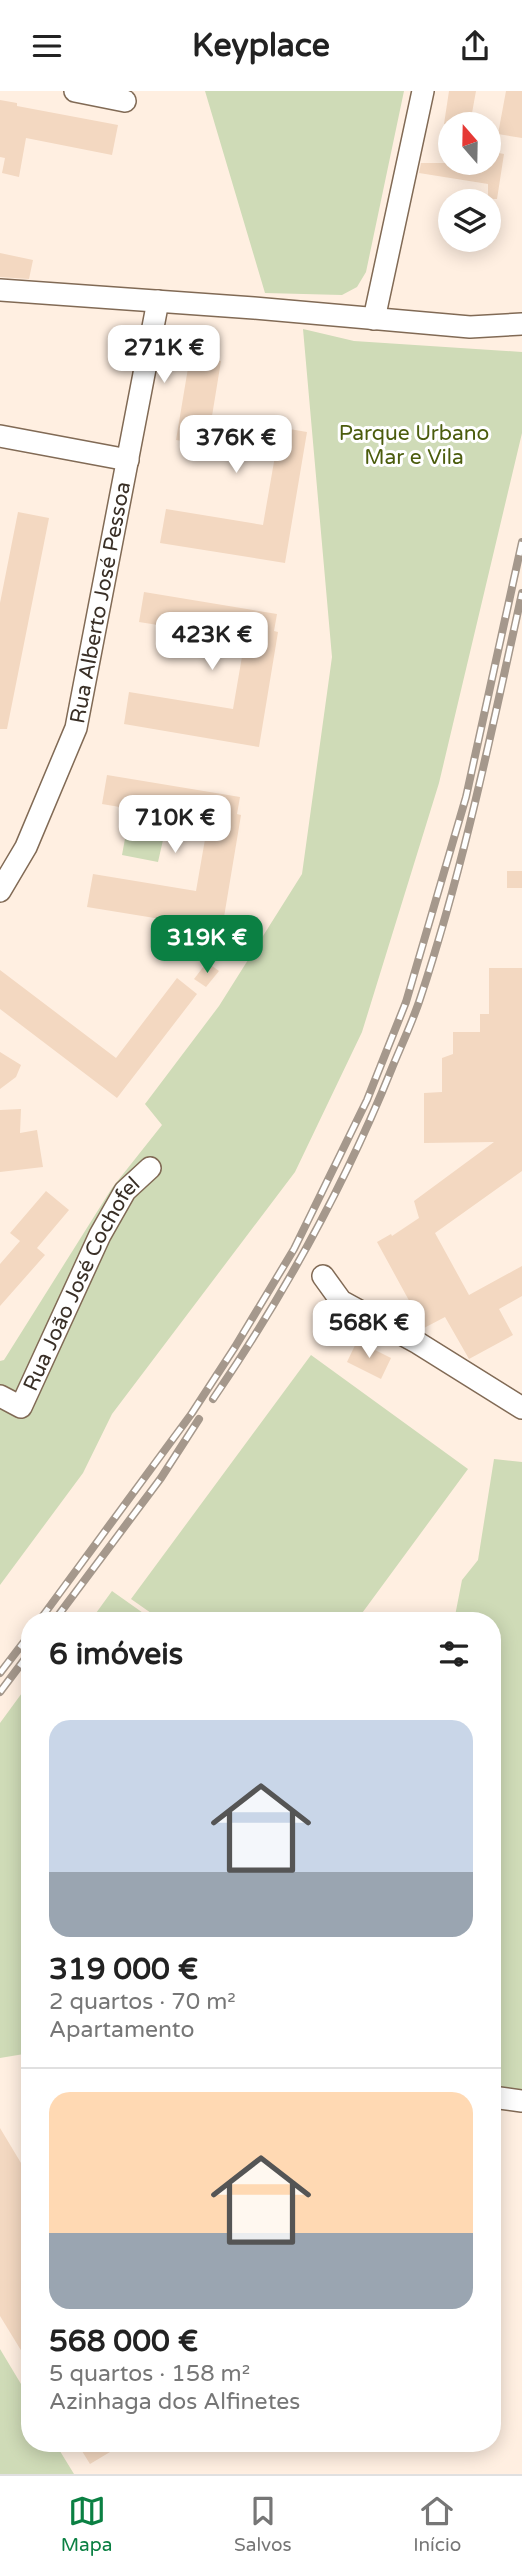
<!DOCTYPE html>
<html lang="pt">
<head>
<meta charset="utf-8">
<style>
	:root { --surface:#fff; --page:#f2f2f2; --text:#222; --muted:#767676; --line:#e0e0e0; --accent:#0b8043 }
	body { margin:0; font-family:"Varela Round",sans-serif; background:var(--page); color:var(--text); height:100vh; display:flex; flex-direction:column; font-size:26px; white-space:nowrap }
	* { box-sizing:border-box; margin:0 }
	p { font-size:23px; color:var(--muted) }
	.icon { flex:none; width:38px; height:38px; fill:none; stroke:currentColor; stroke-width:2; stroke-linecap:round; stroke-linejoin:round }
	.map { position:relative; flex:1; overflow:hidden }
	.panel { position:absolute; left:21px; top:1521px; width:480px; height:840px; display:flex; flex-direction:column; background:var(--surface); border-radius:28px; box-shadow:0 4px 18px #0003 }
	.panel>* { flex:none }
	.needle { width:46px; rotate:340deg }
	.tools { position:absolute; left:438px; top:21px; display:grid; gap:14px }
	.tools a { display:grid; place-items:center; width:63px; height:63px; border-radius:50%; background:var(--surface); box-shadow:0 4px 18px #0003; font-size:35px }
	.price { position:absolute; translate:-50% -60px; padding:0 16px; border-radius:14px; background:#fff; color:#222; font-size:23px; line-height:46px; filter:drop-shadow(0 2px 4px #0008) }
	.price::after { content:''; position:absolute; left:50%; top:42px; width:21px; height:16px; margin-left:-10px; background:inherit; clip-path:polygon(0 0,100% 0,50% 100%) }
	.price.current { background:var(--accent); color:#fff }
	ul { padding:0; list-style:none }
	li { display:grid; align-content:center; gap:14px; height:371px; padding:0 28px }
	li+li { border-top:2px solid var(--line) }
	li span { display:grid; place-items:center; height:217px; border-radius:21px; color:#555 }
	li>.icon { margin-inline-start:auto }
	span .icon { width:126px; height:126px; fill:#fffc; stroke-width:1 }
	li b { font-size:30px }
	h2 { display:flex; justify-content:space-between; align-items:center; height:84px; padding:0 28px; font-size:30px }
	header { display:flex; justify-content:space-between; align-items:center; height:91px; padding:0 28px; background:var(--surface); font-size:32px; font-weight:700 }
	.tabs { display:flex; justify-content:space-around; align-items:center; height:98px; border-top:2px solid var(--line); background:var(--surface); font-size:19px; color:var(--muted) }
	.tabs a { display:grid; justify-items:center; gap:4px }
	.tabs .current { color:var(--accent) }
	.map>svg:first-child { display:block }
	.green { fill:#cfdbb7 }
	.building { fill:#f3d8c1 }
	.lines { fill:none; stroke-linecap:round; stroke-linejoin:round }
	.street-casing { stroke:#816a55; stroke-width:24 }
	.street { stroke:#fff; stroke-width:21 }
	.rail-casing { stroke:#a5988c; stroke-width:8 }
	.rail { stroke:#fff; stroke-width:5; stroke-dasharray:16; stroke-linecap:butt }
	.labels { text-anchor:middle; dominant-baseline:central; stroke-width:6; stroke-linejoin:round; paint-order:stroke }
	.park-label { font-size:21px; fill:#4b5c0d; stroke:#fff }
	.street-label { font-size:21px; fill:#392f26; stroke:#fff }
</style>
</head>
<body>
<header><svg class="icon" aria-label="menu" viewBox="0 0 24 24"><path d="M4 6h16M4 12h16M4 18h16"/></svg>Keyplace<svg class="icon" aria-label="share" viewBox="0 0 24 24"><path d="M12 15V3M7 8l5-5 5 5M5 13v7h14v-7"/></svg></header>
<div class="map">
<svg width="522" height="2383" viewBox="0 0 522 2383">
	<rect width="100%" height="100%" fill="#ffefe1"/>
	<path class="green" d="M205,0H404L366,181L357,196L342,204L265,202Z
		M303,238L354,250L522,261V342L439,692L362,941L295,1081L112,1323L83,1382L0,1494V1270L4,1269L112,1097L162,1034L145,1013L219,915L302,783L332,566Z
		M126,742L163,749L158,771L122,764Z
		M311,1264L468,1378L357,1529H161L131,1508Z
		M494,1368L522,1371V2001L492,1997V1530H454L462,1489L478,1469Z
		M112,1500L153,1529H91Z
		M30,1591V1962L0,1967V1632Z
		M0,2258L30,2308V2352H55L74,2383H0Z"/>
	<path class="building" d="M449,0H476L470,33H444Z
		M506,0H522V47L498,43Z
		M0,9L17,12V15L118,34L112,64L26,47L19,86L2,82L5,67L0,66Z
		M488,60L504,63L497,108H488V93L419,82L421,72H488Z
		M0,162L33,169L29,188L0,186Z
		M190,265L221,270L212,325L307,341L285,472L160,452L166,418L263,434L275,365L176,349Z
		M18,421L49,427L7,638H0V512Z
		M144,501L277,523L274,540L278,541L259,656L124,633L129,601L233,618L245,548L139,531Z
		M107,684L240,706L237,723L241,724L222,838L87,816L93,783L196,800L208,731L102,713Z
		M507,780H522V797H507Z
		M207,871L219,880L206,896L194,888Z
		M489,877H522V1080L435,1142L469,1204L522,1175V1205L499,1218L513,1244L469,1268L445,1226L424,1237L377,1151L391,1143L392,1145L419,1127L414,1110L494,1051L424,1052V1002L442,1001V967L453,963V941H480V923H489Z
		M0,879L116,967L177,887L197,903L117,1007L0,918Z
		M0,961L21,974L16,986L0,998Z
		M21,1018L20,1042L37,1039L43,1076L0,1081V1019Z
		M46,1100L69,1119L37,1157L45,1164L0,1215V1173L20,1150L10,1142Z
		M357,1250L391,1267L381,1288L347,1271Z
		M0,2037L30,2087V2274L0,2225Z
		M77,2352H125L90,2373Z"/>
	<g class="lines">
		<g class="street-casing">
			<g id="street">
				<path d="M75,0L125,10"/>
				<path d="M0,199L254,217L470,236L522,233"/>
				<path d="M374,228L423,0"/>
				<path d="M0,345L128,369"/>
				<path id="s1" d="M0,800L26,756L76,637L158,210"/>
				<path d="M323,1185L341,1210L418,1252L522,1317"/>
				<path id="s2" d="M0,1305L21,1316L100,1144L125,1100L150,1077"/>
				<path d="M492,2006L522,2010"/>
			</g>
		</g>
		<use href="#street" class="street"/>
		<g class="rail-casing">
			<path id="rail" d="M213,1308C284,1204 345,1094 392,977C401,955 412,932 420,908C464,776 492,638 522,502
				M39,1530L192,1322L235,1256L294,1158L367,1009L406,911L466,706L522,451
				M54,1530L161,1387L199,1328
				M0,1582L30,1543
				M0,1601L30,1561"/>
		</g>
		<use href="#rail" class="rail"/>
	</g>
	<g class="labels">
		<g class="park-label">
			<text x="414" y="342">Parque Urbano<tspan x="414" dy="24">Mar e Vila</tspan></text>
		</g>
		<g class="street-label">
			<text stroke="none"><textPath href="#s1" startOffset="308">Rua Alberto José Pessoa</textPath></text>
			<text stroke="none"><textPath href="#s2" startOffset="161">Rua João José Cochofel</textPath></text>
		</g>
	</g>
</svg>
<div class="tools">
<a><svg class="needle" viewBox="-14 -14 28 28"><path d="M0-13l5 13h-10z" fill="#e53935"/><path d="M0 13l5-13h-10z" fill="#767676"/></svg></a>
<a><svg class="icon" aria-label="layers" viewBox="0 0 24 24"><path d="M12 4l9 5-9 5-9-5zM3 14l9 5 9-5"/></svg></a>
</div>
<b class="price" style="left:164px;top:294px">271K €</b>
<b class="price" style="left:236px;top:384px">376K €</b>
<b class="price" style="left:212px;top:581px">423K €</b>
<b class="price" style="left:175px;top:764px">710K €</b>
<b class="price current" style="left:207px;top:884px">319K €</b>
<b class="price" style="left:369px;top:1269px">568K €</b>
<section class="panel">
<h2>6 imóveis<svg class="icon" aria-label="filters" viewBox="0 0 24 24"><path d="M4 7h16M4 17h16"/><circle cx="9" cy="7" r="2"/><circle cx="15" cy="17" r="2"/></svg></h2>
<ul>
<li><span style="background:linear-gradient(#c9d6e8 70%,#9aa5b1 0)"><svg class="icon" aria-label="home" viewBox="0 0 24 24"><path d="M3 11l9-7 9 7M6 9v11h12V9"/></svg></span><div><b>319 000 €</b><p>2 quartos · 70 m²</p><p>Apartamento</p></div></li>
<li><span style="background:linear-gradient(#ffd9b3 65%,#9aa5b1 0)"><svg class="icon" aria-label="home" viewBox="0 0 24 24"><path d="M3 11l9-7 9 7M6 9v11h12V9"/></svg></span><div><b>568 000 €</b><p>5 quartos · 158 m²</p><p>Azinhaga dos Alfinetes</p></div></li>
</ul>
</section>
</div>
<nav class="tabs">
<a class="current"><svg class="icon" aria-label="map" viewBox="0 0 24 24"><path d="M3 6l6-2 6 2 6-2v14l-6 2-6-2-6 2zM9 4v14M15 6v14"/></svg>Mapa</a>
<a><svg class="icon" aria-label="saved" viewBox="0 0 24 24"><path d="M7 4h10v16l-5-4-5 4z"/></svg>Salvos</a>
<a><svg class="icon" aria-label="home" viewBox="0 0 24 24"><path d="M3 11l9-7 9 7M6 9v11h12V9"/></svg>Início</a>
</nav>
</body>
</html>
